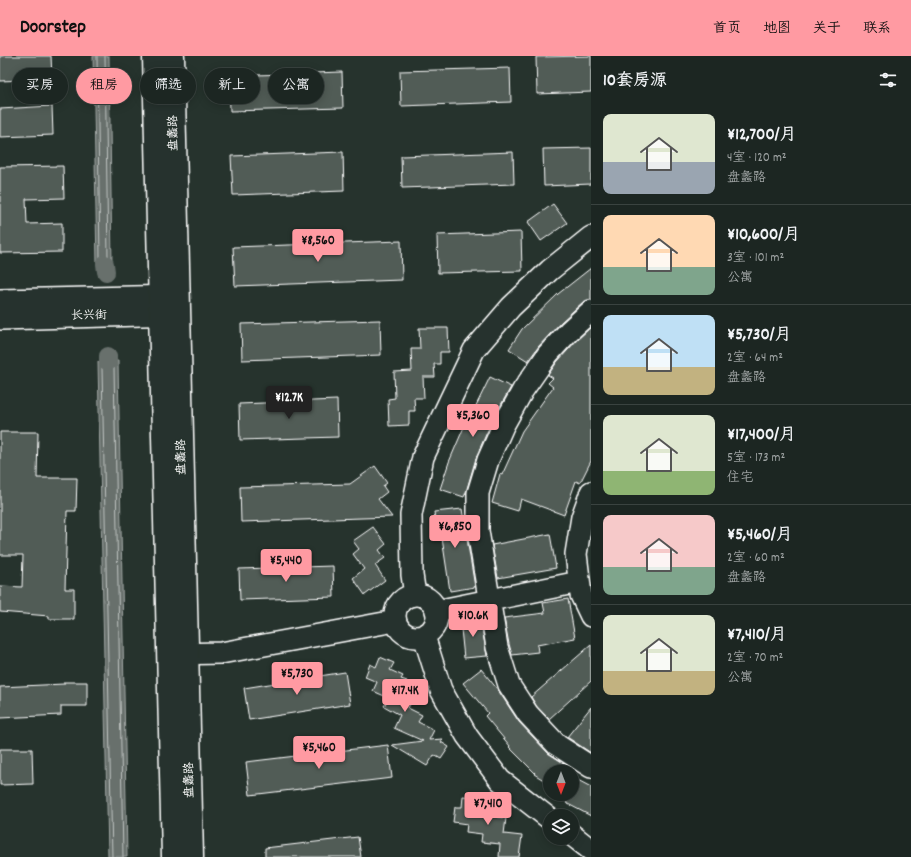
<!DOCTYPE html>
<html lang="zh">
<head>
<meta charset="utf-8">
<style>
	:root { --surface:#1c2622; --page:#252e2a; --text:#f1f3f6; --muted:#a0a5a5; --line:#3a4340; --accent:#ff9aa2 }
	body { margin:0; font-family:Dekko,"LXGW WenKai TC",sans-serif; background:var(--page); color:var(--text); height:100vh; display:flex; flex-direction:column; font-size:15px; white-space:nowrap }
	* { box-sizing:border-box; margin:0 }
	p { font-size:13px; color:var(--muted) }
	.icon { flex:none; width:22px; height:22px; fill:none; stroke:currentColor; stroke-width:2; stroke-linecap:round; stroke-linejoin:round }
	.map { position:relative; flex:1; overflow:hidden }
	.side { display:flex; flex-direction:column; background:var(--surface); width:320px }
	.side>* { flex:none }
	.banner { position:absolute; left:12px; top:12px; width:380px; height:36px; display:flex; gap:8px }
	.needle { width:26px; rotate:180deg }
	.controls { position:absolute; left:543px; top:709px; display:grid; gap:8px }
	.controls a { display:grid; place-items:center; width:36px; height:36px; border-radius:50%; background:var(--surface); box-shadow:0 2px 10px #0003,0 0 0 1px var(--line); font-size:20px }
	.price { position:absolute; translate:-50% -34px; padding:0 9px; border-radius:4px; background:var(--accent); color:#111; font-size:13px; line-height:26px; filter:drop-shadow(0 1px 2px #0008) }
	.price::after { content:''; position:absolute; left:50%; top:24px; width:12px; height:9px; margin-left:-6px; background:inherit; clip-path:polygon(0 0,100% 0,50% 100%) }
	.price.on { background:#222; color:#fff }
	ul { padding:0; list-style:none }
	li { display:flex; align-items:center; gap:12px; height:100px; padding:0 12px }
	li+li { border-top:1px solid var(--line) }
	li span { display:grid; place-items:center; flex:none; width:112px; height:80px; border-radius:8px; color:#555 }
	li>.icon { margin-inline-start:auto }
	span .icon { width:48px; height:48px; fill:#fffc; stroke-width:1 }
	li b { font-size:17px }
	h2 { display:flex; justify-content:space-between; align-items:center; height:48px; padding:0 12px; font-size:17px }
	.tag { padding:0 14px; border-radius:18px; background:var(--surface); box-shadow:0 2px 10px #0003,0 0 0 1px var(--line); font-size:14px; line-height:36px }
	.tag.on { background:var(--accent); color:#111 }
	header { display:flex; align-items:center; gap:24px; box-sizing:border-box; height:56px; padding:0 20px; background:var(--accent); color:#111 }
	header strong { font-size:19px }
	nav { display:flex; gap:22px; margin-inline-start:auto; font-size:14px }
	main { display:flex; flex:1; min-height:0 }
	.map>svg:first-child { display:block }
	.water { fill:#67706c; stroke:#a4a9a7 }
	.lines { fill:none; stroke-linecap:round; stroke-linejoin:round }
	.shore { stroke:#c2c6c4; stroke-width:1 }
	.canal { stroke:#67706c; stroke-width:18 }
	.building { fill:#515c57; stroke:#fff }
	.minor-casing { stroke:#fff; stroke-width:24 }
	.major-casing { stroke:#fff; stroke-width:25 }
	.minor { stroke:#26332d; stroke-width:21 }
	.major { stroke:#26332d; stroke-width:22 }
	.labels { text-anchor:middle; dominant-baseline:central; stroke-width:3; stroke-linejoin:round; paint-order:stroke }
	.street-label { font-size:12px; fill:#fff; stroke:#26332d }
</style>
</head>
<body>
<header>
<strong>Doorstep</strong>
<nav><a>首页</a><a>地图</a><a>关于</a><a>联系</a></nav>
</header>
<main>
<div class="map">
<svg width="591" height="801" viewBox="0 0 591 801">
	<rect width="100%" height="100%" fill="#26332d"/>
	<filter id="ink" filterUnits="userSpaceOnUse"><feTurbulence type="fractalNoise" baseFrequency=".025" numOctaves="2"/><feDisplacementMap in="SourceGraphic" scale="8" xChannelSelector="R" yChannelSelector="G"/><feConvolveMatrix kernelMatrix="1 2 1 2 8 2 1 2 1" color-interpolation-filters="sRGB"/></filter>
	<g filter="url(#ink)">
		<path class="water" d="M93,0H109L112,208L97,209Z
			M118,305L127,801H108L98,306Z"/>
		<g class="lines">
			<path class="shore" d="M97,0L100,202L103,204H107L108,202L105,0
				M112,801L102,312L104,310H112L114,312L123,801"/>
			<path class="canal" d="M105,208L106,216
				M108,306V300"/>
		</g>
		<path class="building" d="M0,0H51L52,23L0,25Z
			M591,0V36L537,38L536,1Z
			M510,12L511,46L401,50L400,15Z
			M342,16L343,52L230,55L229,20Z
			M52,50L53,79L0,81V53Z
			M591,92V128L544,130L543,93Z
			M343,96L344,135L233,139L231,100Z
			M513,96L514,128L402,132L401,100Z
			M63,110L64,142L26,143L27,168L62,167V196L0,197V111Z
			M553,148L567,167L541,185L528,166Z
			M521,176L522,215L438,217L437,179Z
			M401,185L402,224L235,230L233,191Z
			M591,212V243L583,246L561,266L539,290L528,305L509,293L522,273L558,238Z
			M380,264L381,299L242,304L241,268Z
			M591,271V405L580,427L576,425L564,459L521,443L518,455L492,447L500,418L502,419L522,375L553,331L548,327L553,322L548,319L557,306L577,284Z
			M419,272H448L449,296H440V308H434L435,321H423L424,342H414L415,355H409V369L389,370L388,343L395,342L394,316L412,315L411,293H420Z
			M490,321L511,331L492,365L477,399L466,436L464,441L440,433L449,406L467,364H469Z
			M337,344L338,381L240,384L239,348Z
			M0,376H38L37,422H77L76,455H67L65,533H74V563H49V560L0,556V530L22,531L23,499H0Z
			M375,410L387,427L383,430L387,436L378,443L392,461L241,466L240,431L350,428Z
			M462,453L475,531L450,535L442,482L438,483L434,456Z
			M373,471L386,488L379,494L385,502L375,509L385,524L365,539L353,522L364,513L353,498L359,493L353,485Z
			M550,478L556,512L498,522L492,489Z
			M333,510L334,541L240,544L239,513Z
			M568,543L575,582L537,589L538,596L512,599L509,588L504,562L545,557L543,547Z
			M480,561L487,600L464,602L460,563Z
			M591,589V625L549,663L537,651L531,641Z
			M380,601L394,607L390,614L403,620L401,623L407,625L404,633L415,638L408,652L422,659L418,666L434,674L429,684L443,683L441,686L449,691L441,703L434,699L427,710L392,689L423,685L394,672L400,659L384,650L389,642L373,635L377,626L365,621L370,608L376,611Z
			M481,613L498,634L519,666L548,697L573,713L571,716H550V728L534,718L535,717L509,691L510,690L485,660L488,657L463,627Z
			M345,616L350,648L249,664L244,632Z
			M64,626H87V650H61V659L0,662V631L64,628Z
			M591,651V697L567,681Z
			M388,689L392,722L250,739L246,706Z
			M0,693H32L33,728L0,729Z
			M572,721L591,731V760L566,747L570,740L566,738H572Z
			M463,740L475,741V747L499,750L497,761L506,762L504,778L522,780L519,801H499L500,788L481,786L482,778L466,776L467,768L453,766L455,751H462Z
			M358,781L361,801H265V792Z"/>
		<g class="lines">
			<g class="minor-casing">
				<path id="minor" d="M0,244L178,240
					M591,255L569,275L548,298L523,334L503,370L488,404L478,437V475L497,591L509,629L528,658L557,689L591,711
					M0,263L177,258
					M591,436L582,461L576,498L581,539L591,560
					M415,539L412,519L411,459L423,401L474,294L511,251L550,214L591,181
					M395 560a21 21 0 1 1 42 0a21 21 0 1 1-42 0Z
					M436,555L579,526
					M424,580L441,634L467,680L500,724L550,763
					M171,598L221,597L395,565
					M572,779L591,794"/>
			</g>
			<g class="major-casing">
				<path id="major" d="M154,0L173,801
					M173,0L192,801"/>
			</g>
			<use href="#minor" class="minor"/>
			<use href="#major" class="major"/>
		</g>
	</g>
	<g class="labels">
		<g class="street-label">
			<text transform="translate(174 77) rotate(-91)">盘蠡路</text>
			<text transform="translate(89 260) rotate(-1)">长兴街</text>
			<text transform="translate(182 401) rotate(-91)">盘蠡路</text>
			<text transform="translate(190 724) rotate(-91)">盘蠡路</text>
		</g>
	</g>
</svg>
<div class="controls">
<a><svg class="needle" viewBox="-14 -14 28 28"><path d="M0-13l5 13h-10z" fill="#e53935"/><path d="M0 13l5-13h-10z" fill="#a0a5a5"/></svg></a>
<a><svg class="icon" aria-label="layers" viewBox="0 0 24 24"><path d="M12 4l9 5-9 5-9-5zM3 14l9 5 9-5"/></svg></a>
</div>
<b class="price" style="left:318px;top:207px">¥8,560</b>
<b class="price on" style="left:289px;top:364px">¥12.7K</b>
<b class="price" style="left:473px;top:382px">¥5,360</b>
<b class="price" style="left:455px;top:493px">¥6,850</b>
<b class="price" style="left:286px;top:527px">¥5,440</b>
<b class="price" style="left:473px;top:582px">¥10.6K</b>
<b class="price" style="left:297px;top:640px">¥5,730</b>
<b class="price" style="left:405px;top:657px">¥17.4K</b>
<b class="price" style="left:319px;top:714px">¥5,460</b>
<b class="price" style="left:488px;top:770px">¥7,410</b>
<div class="banner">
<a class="tag">买房</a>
<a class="tag on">租房</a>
<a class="tag">筛选</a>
<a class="tag">新上</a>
<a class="tag">公寓</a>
</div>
</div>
<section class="side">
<h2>10套房源<svg class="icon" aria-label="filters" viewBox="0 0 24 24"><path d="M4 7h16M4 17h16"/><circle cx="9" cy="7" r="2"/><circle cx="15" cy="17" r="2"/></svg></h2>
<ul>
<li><span style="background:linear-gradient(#dfe7d0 60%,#9aa5b1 0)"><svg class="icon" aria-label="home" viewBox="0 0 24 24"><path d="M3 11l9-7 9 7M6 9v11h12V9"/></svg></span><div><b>¥12,700/月</b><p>4室 · 120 m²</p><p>盘蠡路</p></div></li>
<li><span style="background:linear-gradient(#ffd9b3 65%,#7fa58c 0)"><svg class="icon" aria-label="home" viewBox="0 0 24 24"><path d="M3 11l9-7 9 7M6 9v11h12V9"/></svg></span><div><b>¥10,600/月</b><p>3室 · 101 m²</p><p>公寓</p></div></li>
<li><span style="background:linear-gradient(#bfe0f5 65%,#c2b280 0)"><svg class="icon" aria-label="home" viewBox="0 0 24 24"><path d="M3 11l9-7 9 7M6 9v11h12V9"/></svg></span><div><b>¥5,730/月</b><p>2室 · 64 m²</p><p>盘蠡路</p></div></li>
<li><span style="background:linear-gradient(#dfe7d0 70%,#8fb573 0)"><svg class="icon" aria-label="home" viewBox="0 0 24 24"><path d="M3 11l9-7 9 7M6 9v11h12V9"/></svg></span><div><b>¥17,400/月</b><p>5室 · 173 m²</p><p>住宅</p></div></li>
<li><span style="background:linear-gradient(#f6c9c9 65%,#7fa58c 0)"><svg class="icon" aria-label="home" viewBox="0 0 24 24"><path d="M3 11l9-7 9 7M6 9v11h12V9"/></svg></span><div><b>¥5,460/月</b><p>2室 · 60 m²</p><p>盘蠡路</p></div></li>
<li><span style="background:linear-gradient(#dfe7d0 70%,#c2b280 0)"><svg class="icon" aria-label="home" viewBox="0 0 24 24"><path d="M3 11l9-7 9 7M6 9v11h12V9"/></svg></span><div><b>¥7,410/月</b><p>2室 · 70 m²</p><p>公寓</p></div></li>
</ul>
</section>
</main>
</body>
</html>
